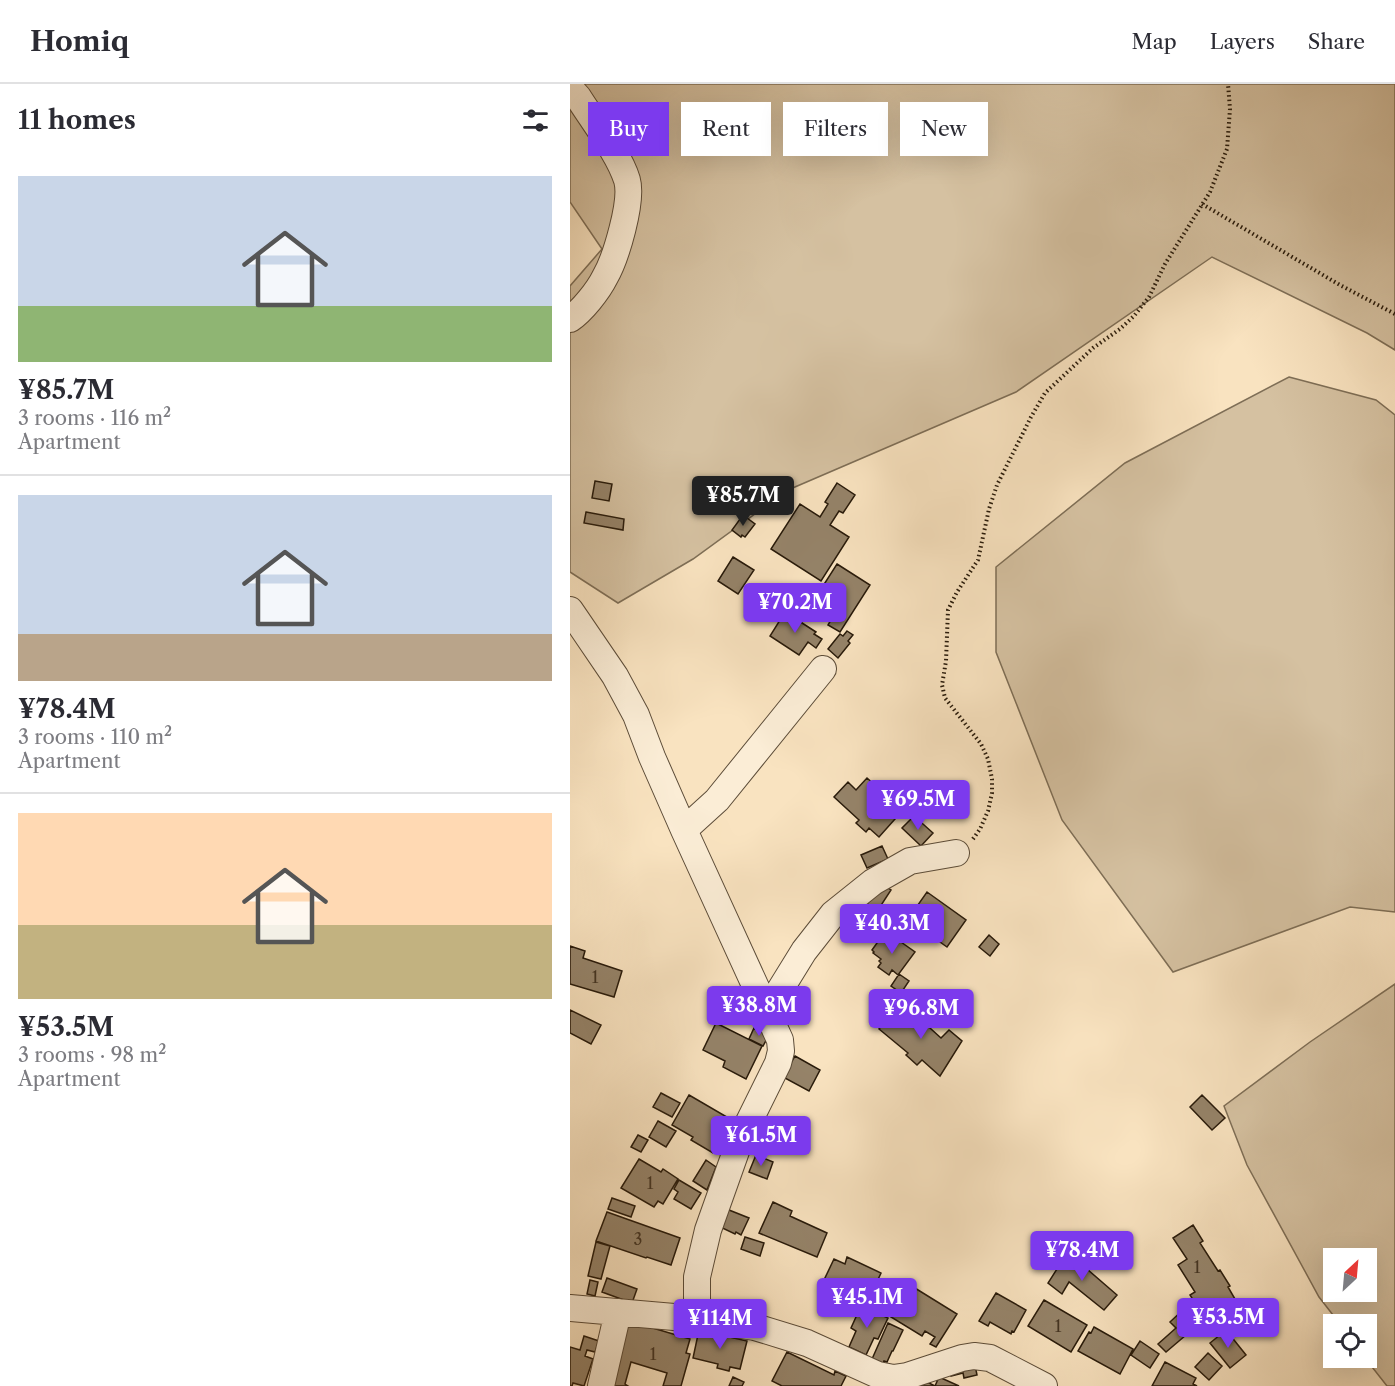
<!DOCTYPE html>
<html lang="en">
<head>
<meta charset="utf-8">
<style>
	:root { --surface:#fff; --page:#f2f2f3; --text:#2b2b33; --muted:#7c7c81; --line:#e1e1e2; --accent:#7c3aed }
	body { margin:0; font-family:"Libre Caslon Text",serif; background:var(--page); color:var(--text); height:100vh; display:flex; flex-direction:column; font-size:22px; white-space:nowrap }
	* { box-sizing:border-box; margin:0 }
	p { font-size:20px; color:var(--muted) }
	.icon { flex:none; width:33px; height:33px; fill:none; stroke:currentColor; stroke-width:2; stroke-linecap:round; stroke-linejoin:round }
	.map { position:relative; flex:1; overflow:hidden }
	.drawer { display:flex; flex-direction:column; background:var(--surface); width:570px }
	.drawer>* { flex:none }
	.banner { position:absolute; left:18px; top:18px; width:570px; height:54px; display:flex; gap:12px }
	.needle { width:39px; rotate:26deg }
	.buttons { position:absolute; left:753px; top:1164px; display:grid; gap:12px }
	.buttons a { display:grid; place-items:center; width:54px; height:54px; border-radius:0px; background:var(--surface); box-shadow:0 6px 24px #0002; font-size:30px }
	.price { position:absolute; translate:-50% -51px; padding:0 14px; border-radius:6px; background:var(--accent); color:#fff; font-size:20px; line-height:39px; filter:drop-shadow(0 2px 3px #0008) }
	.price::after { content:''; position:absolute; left:50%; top:36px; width:18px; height:14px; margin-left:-9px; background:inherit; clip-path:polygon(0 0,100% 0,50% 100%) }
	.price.selected { background:#222; color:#fff }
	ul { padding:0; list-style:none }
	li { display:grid; align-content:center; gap:12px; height:318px; padding:0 18px }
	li+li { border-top:2px solid var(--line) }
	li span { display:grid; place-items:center; height:186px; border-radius:0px; color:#555 }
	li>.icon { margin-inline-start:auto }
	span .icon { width:108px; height:108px; fill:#fffc; stroke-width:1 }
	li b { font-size:26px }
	h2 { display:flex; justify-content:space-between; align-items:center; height:72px; padding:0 18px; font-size:26px }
	.pill { padding:0 21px; border-radius:0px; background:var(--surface); box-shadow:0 6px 24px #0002; font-size:21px; line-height:54px }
	.pill.selected { background:var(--accent); color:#fff }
	header { display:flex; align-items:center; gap:36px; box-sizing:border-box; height:84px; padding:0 30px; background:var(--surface); border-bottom:2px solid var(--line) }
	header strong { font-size:28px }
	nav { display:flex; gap:33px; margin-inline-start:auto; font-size:21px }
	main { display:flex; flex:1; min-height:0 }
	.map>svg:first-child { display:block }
	.green { fill:#d5c1a1; stroke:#7e6e56; stroke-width:1.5; fill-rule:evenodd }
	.building { fill:#958369; stroke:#281a0a; stroke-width:1.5 }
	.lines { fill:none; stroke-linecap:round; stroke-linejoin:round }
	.minor-casing { stroke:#5c4c38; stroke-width:28 }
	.path { stroke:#281a0a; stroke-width:4; stroke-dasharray:1.5 3; stroke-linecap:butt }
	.minor { stroke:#fbedd6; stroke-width:26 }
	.labels { text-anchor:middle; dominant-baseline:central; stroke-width:6; stroke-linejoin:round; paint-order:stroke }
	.number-label { font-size:16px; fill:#433422 }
</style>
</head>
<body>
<header>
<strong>Homiq</strong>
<nav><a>Map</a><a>Layers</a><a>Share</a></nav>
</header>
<main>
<section class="drawer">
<h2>11 homes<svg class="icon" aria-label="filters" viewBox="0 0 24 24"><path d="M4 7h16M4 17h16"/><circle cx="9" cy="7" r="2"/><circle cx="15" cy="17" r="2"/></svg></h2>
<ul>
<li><span style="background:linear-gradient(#c9d6e8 70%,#8fb573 0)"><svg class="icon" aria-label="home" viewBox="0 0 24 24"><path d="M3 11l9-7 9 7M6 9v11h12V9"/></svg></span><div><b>¥85.7M</b><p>3 rooms · 116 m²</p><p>Apartment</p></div></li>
<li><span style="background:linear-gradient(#c9d6e8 75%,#b9a48a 0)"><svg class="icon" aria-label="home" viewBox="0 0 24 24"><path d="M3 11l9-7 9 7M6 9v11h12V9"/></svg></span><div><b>¥78.4M</b><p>3 rooms · 110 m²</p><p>Apartment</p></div></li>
<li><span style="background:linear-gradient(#ffd9b3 60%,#c2b280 0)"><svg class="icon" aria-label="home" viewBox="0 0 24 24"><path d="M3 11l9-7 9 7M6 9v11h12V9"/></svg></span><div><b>¥53.5M</b><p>3 rooms · 98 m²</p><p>Apartment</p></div></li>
</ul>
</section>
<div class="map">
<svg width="825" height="1302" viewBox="0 0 825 1302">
	<rect width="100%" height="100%" fill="#f9e3c0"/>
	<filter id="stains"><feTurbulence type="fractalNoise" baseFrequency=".00333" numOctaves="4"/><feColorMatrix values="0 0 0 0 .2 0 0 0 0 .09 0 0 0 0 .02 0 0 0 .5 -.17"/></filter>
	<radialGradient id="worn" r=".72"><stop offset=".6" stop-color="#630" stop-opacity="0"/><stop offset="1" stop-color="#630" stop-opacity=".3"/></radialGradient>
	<path class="green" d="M0,0H825V266L797,249L642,173L446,308L218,406L123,475L48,519L0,488V202L32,165L0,118Z
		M719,293L806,316L825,331V828L780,823L603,888L492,736L426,568V483L555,379Z
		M825,900V1302H817L795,1274H796V1240H770L749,1213L677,1081L654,1022L740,958ZM796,1174V1208H764V1174Z"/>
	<path class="building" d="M25,397L42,400L39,417L22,414Z
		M267,399L285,411L273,429L269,427L260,441L279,453L251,497L201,465L230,420L250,433L258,420L255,418Z
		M16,428L54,435L53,446L14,439Z
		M173,431L185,440L175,453L172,451L171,453L162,446Z
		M163,473L184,486L168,510L148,497Z
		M267,480L300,501L270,548L258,541L265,529L244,516Z
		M215,528L246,548L244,550L252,555L246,564L238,558L229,571L200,552Z
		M277,547L283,551L278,557L280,559L268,574L258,565L270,550L273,552Z
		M297,694L333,726L309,753L299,744L296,748L286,739L289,736L264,713L278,698L286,706Z
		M344,732L363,749L351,762L332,744Z
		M312,762L318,775L297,784L291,771Z
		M312,800L321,806L308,826L289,815Z
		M357,808L396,836L377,863L338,835Z
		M321,851L345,868L328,891L322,886L319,891L308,883L311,879L309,877L311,875L303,869L304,868L302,866L312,852L317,856Z
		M419,851L429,860L420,872L409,863Z
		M0,862L15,867L13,874L52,887L44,913L0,900Z
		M329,890L339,897L331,909L321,902Z
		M327,924L334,931L339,925L371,954L379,946L392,957L370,992L352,976L347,981L336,971L338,969L309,945Z
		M0,926L31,941L21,960L0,949Z
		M146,939L192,962L176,995L153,983L155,977L133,966Z
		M184,944L199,951L193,962L179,955Z
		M225,972L250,986L239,1007L213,993Z
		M91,1009L110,1019L102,1033L83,1023Z
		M119,1011L162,1036L143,1069L121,1056L123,1053L102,1041Z
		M632,1011L655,1034L642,1046L620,1023Z
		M190,1032L204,1038L203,1041L206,1043L192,1072L175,1064Z
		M88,1037L106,1047L96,1063L79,1053Z
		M68,1051L78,1056L71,1068L61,1063Z
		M186,1071L203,1078L197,1095L179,1088Z
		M69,1075L91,1088L93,1085L108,1095L93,1120L88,1117L84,1123L51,1104Z
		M136,1076L146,1083L137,1106L123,1097Z
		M109,1096L131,1109L121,1125L104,1115L108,1108L104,1105Z
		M42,1114L65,1122L61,1133L38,1125Z
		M203,1118L222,1127L220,1132L257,1149L247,1173L189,1149Z
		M154,1124L179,1134L171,1151L166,1148L165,1150L146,1141Z
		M37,1128L110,1154L101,1181L77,1173L76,1174L26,1157Z
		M623,1141L633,1157L630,1159L648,1187L650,1186L660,1202L658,1203L665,1215L648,1226L645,1222L640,1225L636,1220L629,1225L620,1211L625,1208L608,1181L617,1175L603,1154Z
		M175,1153L194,1159L190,1172L171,1165Z
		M26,1158L40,1162L31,1195L18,1192Z
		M496,1171L510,1179L547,1211L534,1226L499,1198L492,1210L478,1199Z
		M277,1173L311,1189L297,1219L274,1208L275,1206L254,1196L264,1175L275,1180Z
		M37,1194L67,1205L62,1219L32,1208Z
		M20,1196L28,1198L25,1212L17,1210Z
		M340,1201L387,1230L366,1263L360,1260L365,1253L355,1247L352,1252L321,1233Z
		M426,1209L456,1226L444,1248L442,1247L441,1250L420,1238L418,1242L409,1237Z
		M474,1216L517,1241L501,1268L458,1242Z
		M291,1222L318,1234L308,1255L304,1254L296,1271L279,1263L286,1247L281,1244Z
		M615,1224L629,1240L596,1268L588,1260L606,1244L600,1238Z
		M59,1237L120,1255L116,1269L120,1270L111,1302H93L97,1289L61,1278L55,1300L58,1302H39Z
		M318,1239L333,1246L323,1267H322L317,1278L314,1277L313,1280L302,1275Z
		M524,1243L563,1265L550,1290L508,1267L519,1248L521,1249Z
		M129,1246L177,1257L170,1285L160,1283L159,1287L147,1284L148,1280L123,1274Z
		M656,1246L676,1271L660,1284L640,1259Z
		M14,1252L29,1257L25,1268L17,1266L15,1272L23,1275L14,1302L3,1299L2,1302H0V1263L10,1266Z
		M570,1257L589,1270L580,1284L561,1271Z
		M217,1268L264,1291L265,1287L276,1292L271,1302H212L202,1297Z
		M638,1269L652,1282L639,1296L625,1283Z
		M595,1278L626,1294L623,1300L627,1302H582Z
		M405,1281L407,1291L394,1294L393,1289L381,1292L380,1287Z
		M163,1293L174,1298L172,1302H159Z
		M369,1293L389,1302H351L353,1296L365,1302Z"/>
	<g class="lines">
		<g class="minor-casing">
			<path id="minor" d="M0,4L8,13C23,37 49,70 57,96C63,117 46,174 35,193C28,207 12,227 0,235
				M0,526L45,592L66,631L82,673L114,746L210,956L211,967L208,979L170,1056L138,1146L127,1193V1235
				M114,746L147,716L253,585
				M197,927L234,867L263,830L303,798L340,777L386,769
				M0,1224L127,1235L185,1243L237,1259L308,1291L323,1294L337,1292L392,1274L404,1272L420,1274L474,1302
				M31,1302L48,1228"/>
		</g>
		<path class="path" d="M632,120L770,201L825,230
			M403,755L410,745L418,727L422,709V695L418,675L411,660L375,614L372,601L376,577L378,526L387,508L408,476L419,425L427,401L461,333L475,309L523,264L550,245L564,232L579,213L595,180L640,108L657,65L660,25L658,0"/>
		<use href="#minor" class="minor"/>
	</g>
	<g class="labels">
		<g class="number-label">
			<text x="25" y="893">1</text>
			<text x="80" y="1099">1</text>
			<text x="68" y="1155">3</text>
			<text x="627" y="1183">1</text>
			<text x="488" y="1242">1</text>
			<text x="83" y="1270">1</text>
		</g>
	</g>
	<rect width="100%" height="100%" filter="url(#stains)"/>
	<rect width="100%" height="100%" fill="url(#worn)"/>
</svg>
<div class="buttons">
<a><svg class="needle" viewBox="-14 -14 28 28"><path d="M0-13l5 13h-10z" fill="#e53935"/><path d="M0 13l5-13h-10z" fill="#7c7c81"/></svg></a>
<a><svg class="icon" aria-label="locate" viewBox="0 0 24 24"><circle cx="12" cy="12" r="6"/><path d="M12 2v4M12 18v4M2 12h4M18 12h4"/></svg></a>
</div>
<b class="price selected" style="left:173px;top:443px">¥85.7M</b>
<b class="price" style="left:225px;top:550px">¥70.2M</b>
<b class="price" style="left:348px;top:747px">¥69.5M</b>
<b class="price" style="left:322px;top:871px">¥40.3M</b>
<b class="price" style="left:189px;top:953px">¥38.8M</b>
<b class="price" style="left:351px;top:956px">¥96.8M</b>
<b class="price" style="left:191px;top:1083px">¥61.5M</b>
<b class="price" style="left:512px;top:1198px">¥78.4M</b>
<b class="price" style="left:297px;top:1245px">¥45.1M</b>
<b class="price" style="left:658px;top:1265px">¥53.5M</b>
<b class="price" style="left:150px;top:1266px">¥114M</b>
<div class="banner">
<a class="pill selected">Buy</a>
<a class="pill">Rent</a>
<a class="pill">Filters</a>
<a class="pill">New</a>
</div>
</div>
</main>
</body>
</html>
